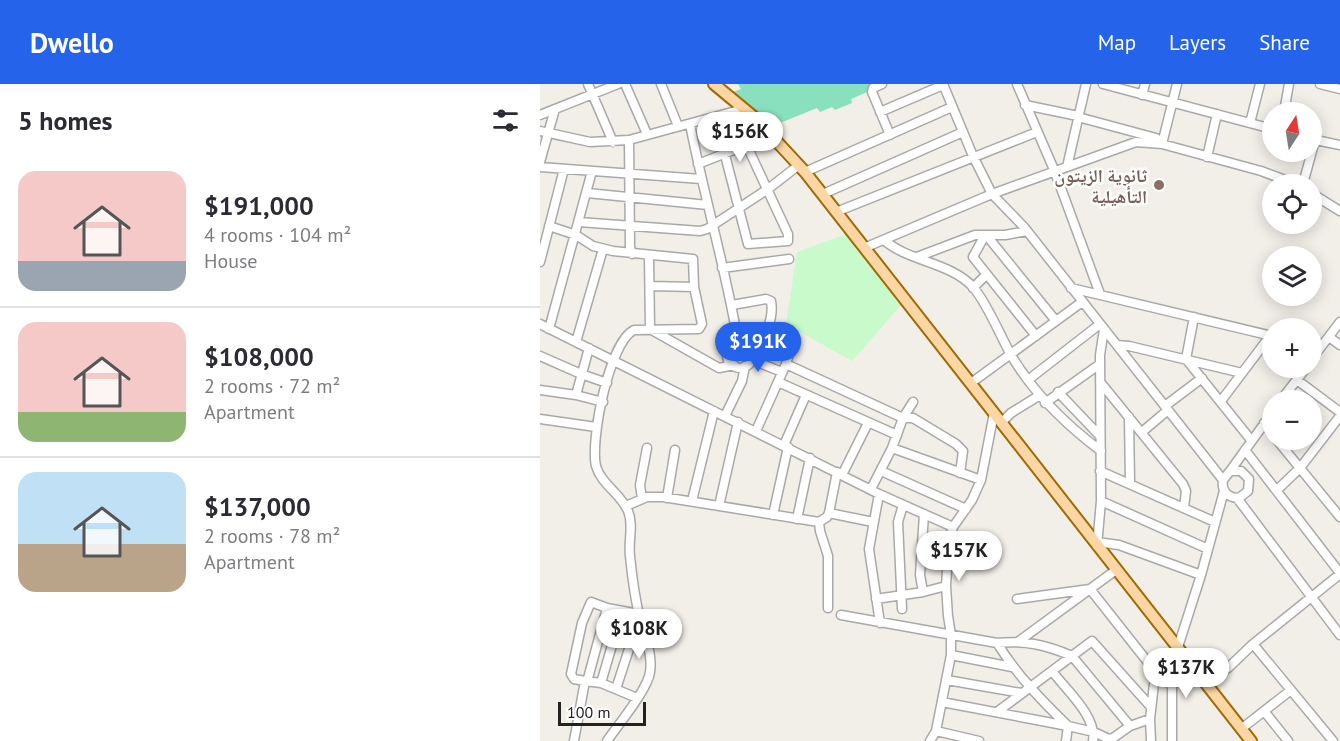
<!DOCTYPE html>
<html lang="en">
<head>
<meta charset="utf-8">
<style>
	:root { --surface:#fff; --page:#f7f7f7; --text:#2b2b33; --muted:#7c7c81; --line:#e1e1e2; --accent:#2563eb }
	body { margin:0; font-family:"PT Sans","Noto Naskh Arabic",sans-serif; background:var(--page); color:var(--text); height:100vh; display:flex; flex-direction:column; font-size:22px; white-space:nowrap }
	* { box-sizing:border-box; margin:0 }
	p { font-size:20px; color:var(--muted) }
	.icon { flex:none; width:33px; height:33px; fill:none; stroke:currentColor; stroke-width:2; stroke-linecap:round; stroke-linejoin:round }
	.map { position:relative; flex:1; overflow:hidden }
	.side { display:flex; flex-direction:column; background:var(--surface); width:540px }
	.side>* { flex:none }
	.needle { width:39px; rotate:12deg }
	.fabs { position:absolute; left:722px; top:18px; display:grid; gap:12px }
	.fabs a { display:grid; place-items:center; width:60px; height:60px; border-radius:50%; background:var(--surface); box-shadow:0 3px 15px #0003; font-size:30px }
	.scale { position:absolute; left:18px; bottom:15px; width:88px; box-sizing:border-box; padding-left:6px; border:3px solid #222; border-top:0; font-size:16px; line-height:21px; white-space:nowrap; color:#222; -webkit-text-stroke:4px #fff; paint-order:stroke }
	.price { position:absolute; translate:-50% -51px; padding:0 14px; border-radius:21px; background:#fff; color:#222; font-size:20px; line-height:39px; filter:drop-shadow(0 2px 3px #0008) }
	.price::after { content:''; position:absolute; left:50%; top:36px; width:18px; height:14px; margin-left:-9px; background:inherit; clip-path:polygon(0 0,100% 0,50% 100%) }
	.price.active { background:var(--accent); color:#fff }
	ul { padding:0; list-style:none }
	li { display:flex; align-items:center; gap:18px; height:150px; padding:0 18px }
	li+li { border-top:2px solid var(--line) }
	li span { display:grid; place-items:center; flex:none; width:168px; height:120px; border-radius:18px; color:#555 }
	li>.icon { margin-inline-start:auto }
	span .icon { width:72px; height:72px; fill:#fffc; stroke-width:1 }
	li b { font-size:26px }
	h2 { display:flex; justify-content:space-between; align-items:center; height:72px; padding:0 18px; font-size:26px }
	header { display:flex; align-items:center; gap:36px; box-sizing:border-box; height:84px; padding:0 30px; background:var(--accent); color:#fff }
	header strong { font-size:28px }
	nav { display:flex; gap:33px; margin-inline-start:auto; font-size:21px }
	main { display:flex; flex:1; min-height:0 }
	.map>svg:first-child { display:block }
	.park { fill:#c8facc }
	.pitch { fill:#88e0be }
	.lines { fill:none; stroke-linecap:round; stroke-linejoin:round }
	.minor-casing { stroke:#a9a9a9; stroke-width:11 }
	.major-casing { stroke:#a06b00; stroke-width:14 }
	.minor { stroke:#fff; stroke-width:8 }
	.major { stroke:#fcd6a4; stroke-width:10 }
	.education-dot { fill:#8d6e63; stroke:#fff; stroke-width:2 }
	.labels { text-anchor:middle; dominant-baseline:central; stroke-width:5; stroke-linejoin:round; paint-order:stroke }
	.education-label { font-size:18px; font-weight:bold; fill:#785e54; stroke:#fff; text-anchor:end }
</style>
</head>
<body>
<header>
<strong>Dwello</strong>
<nav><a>Map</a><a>Layers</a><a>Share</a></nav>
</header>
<main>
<section class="side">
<h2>5 homes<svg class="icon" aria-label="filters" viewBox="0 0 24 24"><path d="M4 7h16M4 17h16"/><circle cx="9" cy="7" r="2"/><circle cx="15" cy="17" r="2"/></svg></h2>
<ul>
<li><span style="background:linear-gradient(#f6c9c9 75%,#9aa5b1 0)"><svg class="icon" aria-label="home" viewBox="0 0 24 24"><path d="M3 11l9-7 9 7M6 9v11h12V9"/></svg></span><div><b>$191,000</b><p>4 rooms · 104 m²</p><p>House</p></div></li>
<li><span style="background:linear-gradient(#f6c9c9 75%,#8fb573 0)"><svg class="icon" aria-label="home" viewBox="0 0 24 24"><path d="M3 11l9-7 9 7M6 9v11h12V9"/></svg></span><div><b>$108,000</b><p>2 rooms · 72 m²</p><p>Apartment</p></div></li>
<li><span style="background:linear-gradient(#bfe0f5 60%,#b9a48a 0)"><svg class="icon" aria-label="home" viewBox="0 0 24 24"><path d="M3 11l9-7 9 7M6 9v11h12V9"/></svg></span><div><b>$137,000</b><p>2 rooms · 78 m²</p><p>Apartment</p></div></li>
</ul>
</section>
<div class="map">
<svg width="800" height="657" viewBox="0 0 800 657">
	<rect width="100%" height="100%" fill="#f2efe9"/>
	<path class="park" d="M306,150L361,221L312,277L246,240L257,168Z"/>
	<path class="pitch" d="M198,0H334L332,6L311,15L312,19L295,26L292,23L280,28L277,24L235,41L193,8L201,5Z"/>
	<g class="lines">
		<g class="minor-casing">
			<path id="minor" d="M48,0L73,58
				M85,0L107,50
				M121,0L138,42
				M342,0L333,4L332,8L350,51
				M403,0L433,72L452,110L484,143L683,396C681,407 688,414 699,414L708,407L709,395L701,387H690L683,396
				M477,0L515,88L560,210
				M563,0L732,45
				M780,0L800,5
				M602,11L605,0
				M485,21L538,32
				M340,28L403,1
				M744,28L749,0
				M0,31L78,0
				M538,33L616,54
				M710,39L720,0
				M150,40C164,113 186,185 198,258
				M0,47L50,58L89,56L203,25
				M771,55L800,61
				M89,56L90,163L92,170
				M622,60L637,0
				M185,71L208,160L248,157V150L207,62
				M667,73L677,30
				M0,78L15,25
				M158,80L232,51
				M0,83L161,95
				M527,83L546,0
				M265,88L412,23
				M763,100L775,56
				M47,109L168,121
				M771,109L800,127
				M283,110L423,48
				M296,128L497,48
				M39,138L160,147L167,145L228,105L259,81
				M9,142L36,151L53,162L73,167L153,175L154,203L162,240L159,245L94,246C69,258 50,357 56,382C61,400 81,410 88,427C94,441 88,457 90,472C92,492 95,515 100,535C104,553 113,569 110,588C108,605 78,641 67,657
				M487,147L465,151H445L433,173L496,252
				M447,152L516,237
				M344,156C369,178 410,178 433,203C447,219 460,251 471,271C494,310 525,340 561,367
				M324,164L452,110L596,58L622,60L721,87L756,100
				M109,172L110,245L179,284L194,281
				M377,173L435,151H445
				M0,178L24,85
				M182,184L249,175
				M110,202L154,203
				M433,204L446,191
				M531,204L732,252
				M192,221L226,215L231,217C234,233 226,256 212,266
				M654,233L646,275L711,356
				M0,240L339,410L413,443
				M9,245L52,87
				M789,253L800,261
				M36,258L63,165
				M187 271a13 13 0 1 1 26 0a13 13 0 1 1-26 0Z
				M577,261L589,262L702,289
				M0,272L41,290L67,299
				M212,276L242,288
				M771,276L800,238
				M246,280L363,334H373L416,360L423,367L420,389
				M488,296L560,240
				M757,296L800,328
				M238,298L357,351
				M431,299L542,218
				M561,299L643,400L646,407L644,424
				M0,306L36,311L63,318
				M518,308L560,352
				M36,311L49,264
				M741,316L766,284
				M681,317L730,252
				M505,319L560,280
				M625,322L662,294
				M185,332L202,297L205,282
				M589,333L590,399
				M0,335L56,343
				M461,339L471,329L500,311
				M724,339L732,349
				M216,347L246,280L253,257
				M602,348L628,326
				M737,356L800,433
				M244,361L266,311
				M352,364L441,396
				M705,366L800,489
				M341,387L426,425
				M560,387L675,438
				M690,387L732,329
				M302,391L328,339
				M331,405L352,364L363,334L373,318
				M737,406L760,384L800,332
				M339,410L329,465L340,539
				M127,414L135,366
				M697,414L800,551
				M102,415L100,401L107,364
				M152,417L174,327
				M561,417L668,465
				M86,422L107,413H123L279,438L287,433L289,429L297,388
				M179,422L198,338
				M289,429L333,438
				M233,431L248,363
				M257,435L270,374
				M279,438L280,447L288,472V524
				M557,458L579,461L661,491
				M557,462L561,417L560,271L564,245
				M383,508L380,491L384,430
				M336,515L383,508L406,502
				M477,515L550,505L618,591
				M362,525L358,438L363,421
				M301,531L457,559C485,556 506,561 532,572L590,642
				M479,557L576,486
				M457,559C477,591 501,616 528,642L526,657
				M713,560L793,657
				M411,571L472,583
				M512,587C526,606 557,632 553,657
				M621,587L632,603V657
				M407,596L481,609
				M45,597L34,595L31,590L42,539L51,518L67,524L99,530
				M47,598L67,524
				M61,599L82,527
				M666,599L688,584L713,560L800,490
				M76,605L89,565L101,538
				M402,618L528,642L554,648L569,655L573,654L590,642L610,635
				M724,627L748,657
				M457,628L552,557L611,623
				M701,645L751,606
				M396,647L439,657
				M34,657L45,597L61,599L97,614
				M390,657L396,647L411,571V551L408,532L406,502L409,455L413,443L432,416L441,396L454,329
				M611,657L610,635L614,600L618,591L638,563L661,491L684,407"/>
		</g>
		<g class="major-casing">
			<path id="major" d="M174,0L215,34L265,88L711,657"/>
		</g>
		<use href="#minor" class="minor"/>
		<use href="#major" class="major"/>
	</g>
	<circle class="education-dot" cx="619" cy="101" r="6"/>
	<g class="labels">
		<g class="education-label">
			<text x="607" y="91">ثانوية الزيتون<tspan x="607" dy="21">التأهيلية</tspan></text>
		</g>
	</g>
</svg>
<div class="fabs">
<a><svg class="needle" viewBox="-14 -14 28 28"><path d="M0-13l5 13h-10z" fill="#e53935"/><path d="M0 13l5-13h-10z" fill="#7c7c81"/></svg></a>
<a><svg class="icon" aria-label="locate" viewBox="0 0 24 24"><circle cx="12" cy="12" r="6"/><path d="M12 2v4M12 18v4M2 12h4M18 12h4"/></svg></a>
<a><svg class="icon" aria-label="layers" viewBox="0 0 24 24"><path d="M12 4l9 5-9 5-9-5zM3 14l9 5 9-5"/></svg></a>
<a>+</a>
<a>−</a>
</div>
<div class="scale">100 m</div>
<b class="price" style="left:200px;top:79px">$156K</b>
<b class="price active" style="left:218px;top:289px">$191K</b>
<b class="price" style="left:419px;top:498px">$157K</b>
<b class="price" style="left:99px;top:576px">$108K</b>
<b class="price" style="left:646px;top:615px">$137K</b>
</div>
</main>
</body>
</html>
